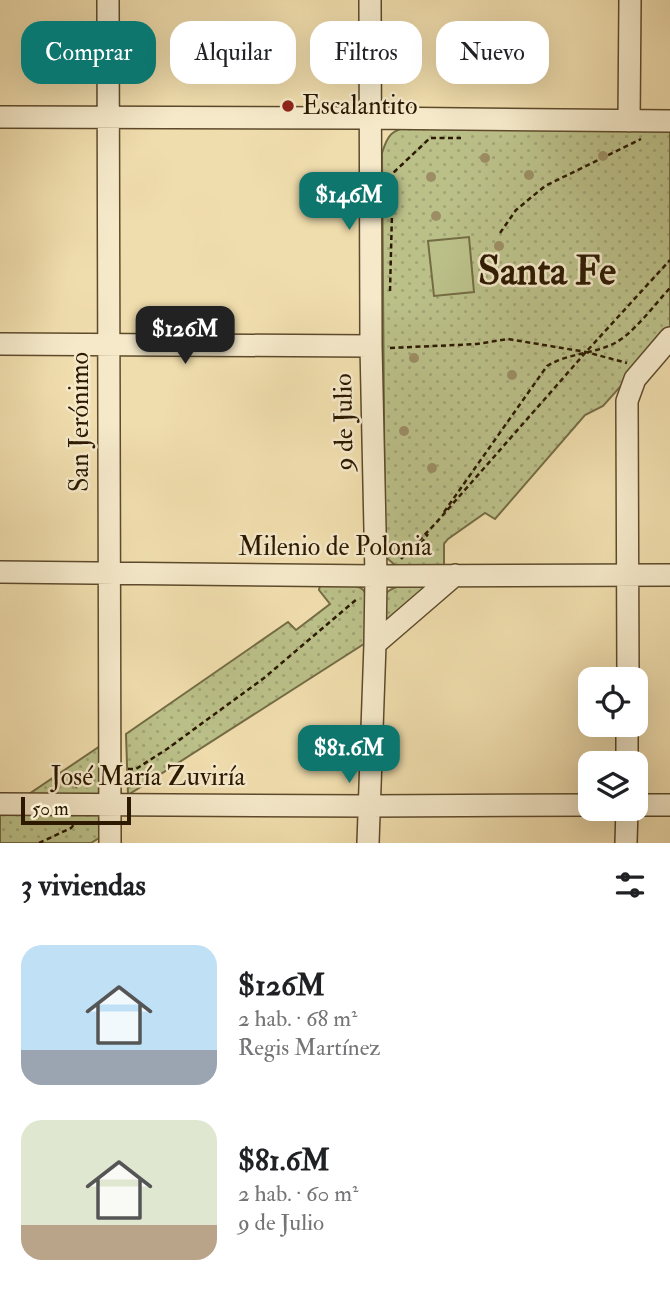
<!DOCTYPE html>
<html lang="es">
<head>
<meta charset="utf-8">
<style>
	:root { --surface:#fff; --page:#f6f6f6; --text:#202124; --muted:#757577; --accent:#0f766e }
	body { margin:0; font-family:"IM FELL Double Pica",serif; background:var(--page); color:var(--text); height:100vh; display:flex; flex-direction:column; font-size:26px; white-space:nowrap }
	* { box-sizing:border-box; margin:0 }
	p { font-size:23px; color:var(--muted) }
	.icon { flex:none; width:38px; height:38px; fill:none; stroke:currentColor; stroke-width:2; stroke-linecap:round; stroke-linejoin:round }
	.map { position:relative; height:843px; overflow:hidden }
	.sheet { display:flex; flex-direction:column; background:var(--surface); flex:1 }
	.sheet>* { flex:none }
	.guide { position:absolute; left:21px; top:21px; width:628px; height:63px; display:flex; gap:14px }
	.controls { position:absolute; left:578px; top:667px; display:grid; gap:14px }
	.controls a { display:grid; place-items:center; width:70px; height:70px; border-radius:14px; background:var(--surface); box-shadow:0 7px 28px #0002; font-size:35px }
	.scale { position:absolute; left:21px; bottom:18px; width:110px; box-sizing:border-box; padding-left:7px; border:4px solid #2c1900; border-top:0; font-size:19px; line-height:24px; white-space:nowrap; color:#2c1900; -webkit-text-stroke:5px #f5e9ca; paint-order:stroke }
	.price { position:absolute; translate:-50% -60px; padding:0 16px; border-radius:14px; background:var(--accent); color:#fff; font-size:23px; line-height:46px; filter:drop-shadow(0 2px 4px #0008) }
	.price::after { content:''; position:absolute; left:50%; top:42px; width:21px; height:16px; margin-left:-10px; background:inherit; clip-path:polygon(0 0,100% 0,50% 100%) }
	.price.active { background:#222; color:#fff }
	ul { padding:0; list-style:none }
	li { display:flex; align-items:center; gap:21px; height:175px; padding:0 21px }
	li span { display:grid; place-items:center; flex:none; width:196px; height:140px; border-radius:21px; color:#555 }
	li>.icon { margin-inline-start:auto }
	span .icon { width:84px; height:84px; fill:#fffc; stroke-width:1 }
	li b { font-size:30px }
	h2 { display:flex; justify-content:space-between; align-items:center; height:84px; padding:0 21px; font-size:30px }
	.chip { padding:0 24px; border-radius:21px; background:var(--surface); box-shadow:0 7px 28px #0002; font-size:24px; line-height:63px }
	.chip.active { background:var(--accent); color:#fff }
	.map>svg:first-child { display:block }
	.grass { fill:url(#grass-dots); stroke:#746c44; stroke-width:2 }
	.garden { fill:#bbc089; stroke:#746c44; stroke-width:2 }
	.lines { fill:none; stroke-linecap:round; stroke-linejoin:round }
	.minor-casing { stroke:#5d4a2b; stroke-width:24 }
	.path { stroke:#2c1900; stroke-width:2.5; stroke-dasharray:5 3.5; stroke-linecap:butt }
	.minor { stroke:#f5e9ca; stroke-width:21 }
	.tree { fill:#9c8d64 }
	.poi-dot { fill:#8f2418; stroke:#f5e9ca; stroke-width:2.5 }
	.labels { text-anchor:middle; dominant-baseline:central; stroke-width:5; stroke-linejoin:round; paint-order:stroke }
	.poi-label { font-size:26px; fill:#2c1900; stroke:#f5e9ca; text-anchor:start }
	.street-label { font-size:26px; fill:#2c1900; stroke:#f5e9ca }
	.town-label { font-size:40px; font-weight:bold; fill:#2c1900; stroke:#f5e9ca }
</style>
</head>
<body>
<div class="map">
<svg width="670" height="843" viewBox="0 0 670 843">
	<defs>
		<pattern id="grass-dots" width="8" height="8" patternUnits="userSpaceOnUse" patternTransform="scale(1.75)"><rect width="8" height="8" fill="#bbc089"/><path d="M2 2h.1M6 6h.1" fill="none" stroke="#a1a474" stroke-width="1.8" stroke-linecap="round"/></pattern>
	</defs>
	<rect width="100%" height="100%" fill="#f0ddad"/>
	<filter id="stains"><feTurbulence type="fractalNoise" baseFrequency=".00286" numOctaves="4"/><feColorMatrix values="0 0 0 0 .2 0 0 0 0 .09 0 0 0 0 .02 0 0 0 .5 -.17"/></filter>
	<radialGradient id="worn" r=".72"><stop offset=".6" stop-color="#630" stop-opacity="0"/><stop offset="1" stop-color="#630" stop-opacity=".3"/></radialGradient>
	<path class="grass" d="M410,126H670V331L603,406L585,415L495,519L485,513L448,539L444,544V567L396,566L388,559L385,551L382,153C388,134 391,131 410,126Z
		M433,584L383,628L386,593C399,582 417,584 433,584Z
		M320,585L356,586C363,588 365,591 367,598V642L128,795L126,734L288,622L296,630L330,604L319,590Z
		M103,744L104,796H26Z
		M5,812H107V833L91,843H0V815Z"/>
	<path class="garden" d="M469,237L474,292L434,296L428,241Z"/>
	<g class="lines">
		<g class="minor-casing">
			<path id="minor" d="M108,0L110,843
				M0,117L370,118L670,121
				M629,121L630,0
				M0,344L371,346
				M0,572L376,576L670,575
				M375,644L455,575
				M628,679L627,401L635,379L670,338
				M627,763V724
				M0,804L369,806L590,805
				M635,805H670
				M368,843L375,644L376,576L371,346L370,0
				M626,843L627,808"/>
		</g>
		<path class="path" d="M500,233L516,210L545,186L641,139
			M390,291L393,173L430,138H461
			M390,348L477,344L508,339L586,352L627,363
			M444,512L547,366C568,353 594,354 615,343C634,333 655,304 670,288
			M411,557L428,534
			M401,559L435,524L586,352L670,260
			M128,769H136L167,749L264,678L357,599
			M76,788C80,779 85,775 93,771
			M39,843L71,828L76,822"/>
		<use href="#minor" class="minor"/>
	</g>
	<g class="tree">
		<circle cx="603" cy="156" r="5"/>
		<circle cx="485" cy="158" r="5"/>
		<circle cx="529" cy="175" r="5"/>
		<circle cx="431" cy="177" r="5"/>
		<circle cx="436" cy="216" r="5"/>
		<circle cx="499" cy="246" r="5"/>
		<circle cx="414" cy="358" r="5"/>
		<circle cx="512" cy="375" r="5"/>
		<circle cx="404" cy="431" r="5"/>
		<circle cx="432" cy="468" r="5"/>
	</g>
	<circle class="poi-dot" cx="288" cy="106" r="7"/>
	<g class="labels">
		<g class="poi-label">
			<text x="302" y="106">Escalantito</text>
		</g>
		<g class="street-label">
			<text transform="translate(80 422) rotate(-90)">San Jerónimo</text>
			<text transform="translate(344 422) rotate(-91)">9 de Julio</text>
			<text x="335" y="547">Milenio de Polonia</text>
			<text x="148" y="777">José María Zuviría</text>
		</g>
		<g class="town-label">
			<text x="547" y="271">Santa Fe</text>
		</g>
	</g>
	<rect width="100%" height="100%" filter="url(#stains)"/>
	<rect width="100%" height="100%" fill="url(#worn)"/>
</svg>
<div class="controls">
<a><svg class="icon" aria-label="locate" viewBox="0 0 24 24"><circle cx="12" cy="12" r="6"/><path d="M12 2v4M12 18v4M2 12h4M18 12h4"/></svg></a>
<a><svg class="icon" aria-label="layers" viewBox="0 0 24 24"><path d="M12 4l9 5-9 5-9-5zM3 14l9 5 9-5"/></svg></a>
</div>
<div class="scale">50 m</div>
<b class="price" style="left:349px;top:232px">$146M</b>
<b class="price active" style="left:185px;top:366px">$126M</b>
<b class="price" style="left:349px;top:785px">$81.6M</b>
<div class="guide">
<a class="chip active">Comprar</a>
<a class="chip">Alquilar</a>
<a class="chip">Filtros</a>
<a class="chip">Nuevo</a>
</div>
</div>
<section class="sheet">
<h2>3 viviendas<svg class="icon" aria-label="filters" viewBox="0 0 24 24"><path d="M4 7h16M4 17h16"/><circle cx="9" cy="7" r="2"/><circle cx="15" cy="17" r="2"/></svg></h2>
<ul>
<li><span style="background:linear-gradient(#bfe0f5 75%,#9aa5b1 0)"><svg class="icon" aria-label="home" viewBox="0 0 24 24"><path d="M3 11l9-7 9 7M6 9v11h12V9"/></svg></span><div><b>$126M</b><p>2 hab. · 68 m²</p><p>Regis Martínez</p></div></li>
<li><span style="background:linear-gradient(#dfe7d0 75%,#b9a48a 0)"><svg class="icon" aria-label="home" viewBox="0 0 24 24"><path d="M3 11l9-7 9 7M6 9v11h12V9"/></svg></span><div><b>$81.6M</b><p>2 hab. · 60 m²</p><p>9 de Julio</p></div></li>
</ul>
</section>
</body>
</html>
